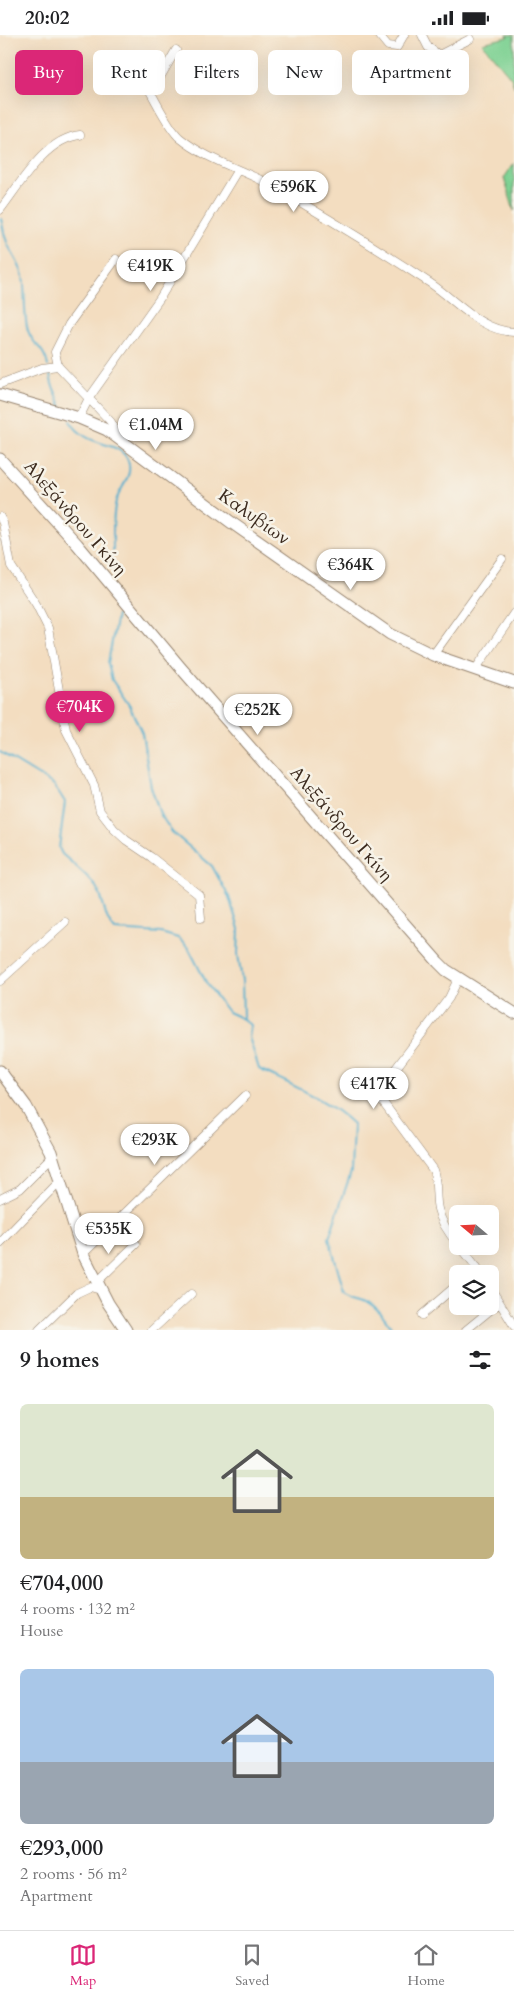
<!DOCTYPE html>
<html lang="en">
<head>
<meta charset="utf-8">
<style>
	:root { --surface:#fff; --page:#f6f6f6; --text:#202124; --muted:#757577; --line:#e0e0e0; --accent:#db2777 }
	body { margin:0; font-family:Cardo,serif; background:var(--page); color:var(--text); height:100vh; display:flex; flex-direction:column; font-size:19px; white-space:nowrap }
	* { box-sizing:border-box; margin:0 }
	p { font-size:16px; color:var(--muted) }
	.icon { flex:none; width:28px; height:28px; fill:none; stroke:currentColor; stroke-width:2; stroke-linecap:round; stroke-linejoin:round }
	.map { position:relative; height:1295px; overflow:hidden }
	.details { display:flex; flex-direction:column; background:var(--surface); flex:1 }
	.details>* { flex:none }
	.guide { position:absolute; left:15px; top:15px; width:485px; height:45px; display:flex; gap:10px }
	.needle { width:32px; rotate:289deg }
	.buttons { position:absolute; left:449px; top:1170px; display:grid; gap:10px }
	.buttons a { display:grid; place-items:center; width:50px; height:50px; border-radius:8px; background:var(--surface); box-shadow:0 5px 20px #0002; font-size:25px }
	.price { position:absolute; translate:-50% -42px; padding:0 11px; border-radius:18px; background:#fff; color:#222; font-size:16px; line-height:32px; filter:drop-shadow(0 1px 2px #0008) }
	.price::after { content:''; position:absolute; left:50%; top:30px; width:15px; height:11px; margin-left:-8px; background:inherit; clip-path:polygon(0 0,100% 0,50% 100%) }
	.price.on { background:var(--accent); color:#fff }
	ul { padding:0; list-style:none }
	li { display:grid; align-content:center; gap:10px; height:265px; padding:0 20px }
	li span { display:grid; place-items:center; height:155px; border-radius:8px; color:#555 }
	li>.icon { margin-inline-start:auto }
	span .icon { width:90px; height:90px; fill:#fffc; stroke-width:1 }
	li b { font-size:21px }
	h2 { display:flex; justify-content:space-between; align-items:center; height:60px; padding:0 20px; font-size:21px }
	.tag { padding:0 18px; border-radius:8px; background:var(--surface); box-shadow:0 5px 20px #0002; font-size:18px; line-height:45px }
	.tag.on { background:var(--accent); color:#fff }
	.status { display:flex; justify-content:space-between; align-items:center; height:35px; padding:0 25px; background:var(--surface); direction:ltr }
	.status svg { height:14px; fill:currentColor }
	.dock { display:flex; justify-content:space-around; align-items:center; height:70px; border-top:1px solid var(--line); background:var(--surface); font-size:14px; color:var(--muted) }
	.dock a { display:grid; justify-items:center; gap:2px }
	.dock .on { color:var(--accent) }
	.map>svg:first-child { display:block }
	.green { fill:#7ed193; stroke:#5c7e58 }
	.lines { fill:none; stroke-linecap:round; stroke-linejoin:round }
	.stream { stroke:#4faece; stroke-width:2 }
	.street-casing { stroke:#97846f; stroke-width:9 }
	.secondary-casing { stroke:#97846f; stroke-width:13 }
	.street { stroke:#fff; stroke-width:8 }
	.secondary { stroke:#fff; stroke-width:11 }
	.labels { text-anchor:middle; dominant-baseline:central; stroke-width:5; stroke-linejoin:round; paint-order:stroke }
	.street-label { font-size:18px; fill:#3b2a1e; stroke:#f7f3e8 }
</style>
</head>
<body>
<div class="status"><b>20:02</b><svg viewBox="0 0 49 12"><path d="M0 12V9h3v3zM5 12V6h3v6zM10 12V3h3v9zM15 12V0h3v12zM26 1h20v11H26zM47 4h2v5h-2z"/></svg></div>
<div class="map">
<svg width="514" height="1295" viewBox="0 0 514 1295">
	<rect width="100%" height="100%" fill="#f7f3e8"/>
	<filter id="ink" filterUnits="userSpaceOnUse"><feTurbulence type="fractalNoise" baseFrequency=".02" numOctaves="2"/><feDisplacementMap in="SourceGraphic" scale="10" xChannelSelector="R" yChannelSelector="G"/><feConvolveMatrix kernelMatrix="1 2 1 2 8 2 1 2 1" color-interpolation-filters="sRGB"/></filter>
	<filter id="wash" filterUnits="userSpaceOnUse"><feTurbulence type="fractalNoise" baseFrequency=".0096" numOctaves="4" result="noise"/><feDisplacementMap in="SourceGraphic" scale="20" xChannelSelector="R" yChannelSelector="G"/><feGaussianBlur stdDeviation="1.12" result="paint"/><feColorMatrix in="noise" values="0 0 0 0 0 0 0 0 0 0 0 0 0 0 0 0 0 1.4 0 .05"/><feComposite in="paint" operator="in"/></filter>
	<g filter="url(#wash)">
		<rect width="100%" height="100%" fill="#f3ddc0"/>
		<path class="green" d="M507,0H514V52L511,43L482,8L508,2Z
			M514,128V176L504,143Z"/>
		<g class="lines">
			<path class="stream" d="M1,184C3,191 4,200 7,207C11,218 20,229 23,241C26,258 23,286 29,298C34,311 45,313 48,331
				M49,335L52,349L62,373
				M70,386C86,412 113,406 124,419C129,425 130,430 129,437C127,447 119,456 116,466C112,482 113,499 113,516
				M117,580L108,628L112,645L129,670L142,698L151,752L160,779L172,797L212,831L229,862L239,894L238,919L242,946L243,982
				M0,717L54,750L65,767L59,813L62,819C73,829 88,840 96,852C106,867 102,881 115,895L161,898L178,903L189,914L207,949L228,977L243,984L250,990L249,1002L259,1034C291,1050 327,1064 353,1089L351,1137L329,1203L344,1257C351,1263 358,1262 366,1266C379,1273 385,1283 393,1295"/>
		</g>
	</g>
	<g filter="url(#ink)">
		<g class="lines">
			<g class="street-casing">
				<path id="street" d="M379,0L388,11L397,12L404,0
					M422,0L428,12L439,20L470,4
					M176,15L151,58C158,70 170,95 180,103C207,125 241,134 271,150C325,181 378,214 430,248C457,266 480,296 514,297
					M0,175C21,148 45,104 80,100
					M116,224L69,289L55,317L58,331L111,387L118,401
					M0,349L42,333L58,331
					M79,383L89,363L160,263L237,136
					M0,482L3,488L11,531L36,569L48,593L66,695L94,750L100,776L114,794L126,805L151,822L199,860L201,883
					M433,620L502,524
					M475,635L514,578
					M0,946L65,887
					M0,1164L20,1154L53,1121
					M0,1208L56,1150L62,1148
					M458,1209C449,1199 441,1187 438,1174C435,1161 438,1148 433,1135L382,1066L380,1059L384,1049L449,963L459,942
					M460,1211L482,1239
					M83,1219L245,1061
					M470,1239L477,1232
					M97,1247L136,1209
					M490,1252L514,1291
					M422,1280L458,1249
					M39,1295L77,1258L90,1252L101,1255
					M152,1295L191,1259
					M466,1295L499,1268"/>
			</g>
			<g class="secondary-casing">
				<path id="secondary" d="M0,360L79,383L107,395L232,488L390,599L433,620L514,648
					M0,424L77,509L180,632L438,927L446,935L514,978
					M0,1036L26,1071L51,1117L83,1219L108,1268L126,1295"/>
			</g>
			<use href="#street" class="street"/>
			<use href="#secondary" class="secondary"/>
		</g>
	</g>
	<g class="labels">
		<g class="street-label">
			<text transform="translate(254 482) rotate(35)">Καλυβίων</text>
			<text transform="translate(75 483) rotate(49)">Αλεξάνδρου Γκίνη</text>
			<text transform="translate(341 789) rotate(49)">Αλεξάνδρου Γκίνη</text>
		</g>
	</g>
</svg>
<div class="buttons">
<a><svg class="needle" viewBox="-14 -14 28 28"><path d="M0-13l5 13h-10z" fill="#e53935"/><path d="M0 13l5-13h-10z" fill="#757577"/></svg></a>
<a><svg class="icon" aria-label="layers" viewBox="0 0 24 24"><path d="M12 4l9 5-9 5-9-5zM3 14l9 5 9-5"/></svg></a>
</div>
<b class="price" style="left:294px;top:178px">€596K</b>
<b class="price" style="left:151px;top:257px">€419K</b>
<b class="price" style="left:156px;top:416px">€1.04M</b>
<b class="price" style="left:351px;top:556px">€364K</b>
<b class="price on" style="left:80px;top:698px">€704K</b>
<b class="price" style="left:258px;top:701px">€252K</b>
<b class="price" style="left:374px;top:1075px">€417K</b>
<b class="price" style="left:155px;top:1131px">€293K</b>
<b class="price" style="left:109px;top:1220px">€535K</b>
<div class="guide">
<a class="tag on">Buy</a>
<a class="tag">Rent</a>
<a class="tag">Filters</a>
<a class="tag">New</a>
<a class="tag">Apartment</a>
</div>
</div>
<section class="details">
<h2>9 homes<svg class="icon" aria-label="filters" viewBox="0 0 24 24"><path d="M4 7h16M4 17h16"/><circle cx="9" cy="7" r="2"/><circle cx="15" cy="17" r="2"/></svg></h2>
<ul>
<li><span style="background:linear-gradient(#dfe7d0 60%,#c2b280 0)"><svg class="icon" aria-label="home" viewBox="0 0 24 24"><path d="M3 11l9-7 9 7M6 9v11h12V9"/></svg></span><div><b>€704,000</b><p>4 rooms · 132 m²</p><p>House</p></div></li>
<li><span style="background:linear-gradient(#a9c7e8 60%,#9aa5b1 0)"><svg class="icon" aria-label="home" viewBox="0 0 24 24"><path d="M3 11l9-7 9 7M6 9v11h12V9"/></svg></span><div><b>€293,000</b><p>2 rooms · 56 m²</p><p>Apartment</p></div></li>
</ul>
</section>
<nav class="dock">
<a class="on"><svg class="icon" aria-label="map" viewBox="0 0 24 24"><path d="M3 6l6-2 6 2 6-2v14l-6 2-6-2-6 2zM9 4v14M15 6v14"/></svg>Map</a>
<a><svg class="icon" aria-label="saved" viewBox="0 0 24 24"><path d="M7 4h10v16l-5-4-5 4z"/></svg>Saved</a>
<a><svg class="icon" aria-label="home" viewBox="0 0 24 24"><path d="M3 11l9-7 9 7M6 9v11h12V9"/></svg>Home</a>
</nav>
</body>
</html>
